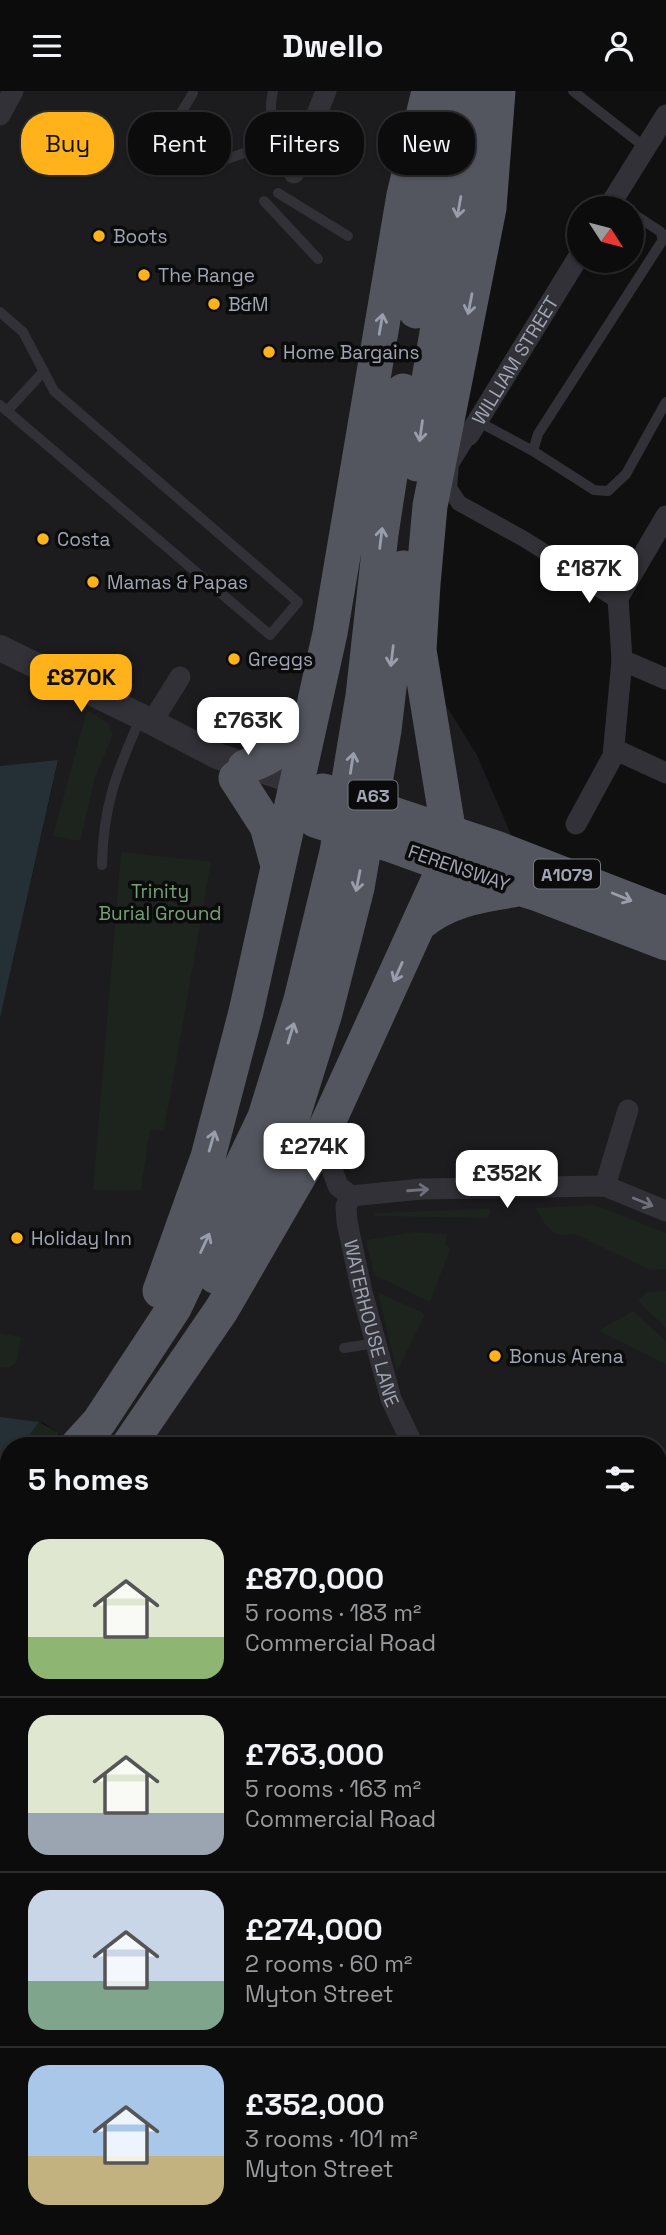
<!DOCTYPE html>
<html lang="en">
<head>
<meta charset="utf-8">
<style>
	:root { --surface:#0c0c0d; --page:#151516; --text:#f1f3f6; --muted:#9a9b9d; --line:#2c2c2e; --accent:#ffb21a }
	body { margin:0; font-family:"Space Grotesk",sans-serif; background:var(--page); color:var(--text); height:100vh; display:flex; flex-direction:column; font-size:26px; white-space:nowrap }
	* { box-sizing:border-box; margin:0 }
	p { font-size:23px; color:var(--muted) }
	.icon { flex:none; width:38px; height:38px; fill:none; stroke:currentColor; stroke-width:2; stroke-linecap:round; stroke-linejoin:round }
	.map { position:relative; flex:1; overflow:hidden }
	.panel { position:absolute; left:0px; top:1346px; width:667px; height:800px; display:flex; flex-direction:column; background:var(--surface); border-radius:28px 28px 0 0; box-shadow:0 2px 5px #0004,0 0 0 2px var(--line) }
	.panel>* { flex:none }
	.top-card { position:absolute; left:21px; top:21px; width:625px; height:63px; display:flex; gap:14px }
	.needle { width:46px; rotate:126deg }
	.controls { position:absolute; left:567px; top:105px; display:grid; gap:14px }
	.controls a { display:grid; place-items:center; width:77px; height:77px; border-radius:50%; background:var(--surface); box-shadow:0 2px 5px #0004,0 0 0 2px var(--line); font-size:35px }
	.price { position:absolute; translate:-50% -60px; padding:0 16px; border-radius:14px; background:#fff; color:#222; font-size:23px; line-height:46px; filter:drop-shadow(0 2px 4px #0008) }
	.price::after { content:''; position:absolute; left:50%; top:42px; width:21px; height:16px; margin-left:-10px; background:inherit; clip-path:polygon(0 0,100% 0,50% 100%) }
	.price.selected { background:var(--accent); color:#111 }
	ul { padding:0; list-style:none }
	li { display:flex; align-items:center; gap:21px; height:175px; padding:0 28px }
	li+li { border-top:2px solid var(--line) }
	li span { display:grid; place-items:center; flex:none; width:196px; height:140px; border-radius:21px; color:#555 }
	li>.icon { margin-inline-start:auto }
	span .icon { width:84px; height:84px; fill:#fffc; stroke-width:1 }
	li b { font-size:30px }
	h2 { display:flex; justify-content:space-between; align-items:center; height:84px; padding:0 28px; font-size:30px }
	.tag { padding:0 24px; border-radius:28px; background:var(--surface); box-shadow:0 2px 5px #0004,0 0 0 2px var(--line); font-size:24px; line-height:63px }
	.tag.selected { background:var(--accent); color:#111 }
	header { display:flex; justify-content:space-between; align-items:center; height:91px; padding:0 28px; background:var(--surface); font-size:32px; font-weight:800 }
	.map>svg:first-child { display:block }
	.built { fill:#1c1c1e }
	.green { fill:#1c241d }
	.water { fill:#252f36 }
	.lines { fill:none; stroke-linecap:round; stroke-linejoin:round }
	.service { stroke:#313137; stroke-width:10 }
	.pedestrian { stroke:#313137; stroke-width:16 }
	.minor { stroke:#313137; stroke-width:21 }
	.tertiary { stroke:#313137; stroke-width:26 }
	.trunk { stroke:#54565f; stroke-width:35 }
	.trunk-bridge { stroke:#54565f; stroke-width:35 }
	.oneway { stroke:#989eac }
	.oneway2 { stroke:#6e717c }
	.poi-dot { fill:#ffb21a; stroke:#0b0b0c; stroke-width:2.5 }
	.labels { text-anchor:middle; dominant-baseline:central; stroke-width:7; stroke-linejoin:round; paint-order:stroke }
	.shield { fill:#0b0b0c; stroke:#737882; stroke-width:2 }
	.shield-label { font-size:18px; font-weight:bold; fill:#a0a6b4 }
	.poi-label { font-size:19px; fill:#a0a6b4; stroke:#0b0b0c; text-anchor:start }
	.street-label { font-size:19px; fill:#a0a6b4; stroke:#0b0b0c }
	.park-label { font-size:19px; fill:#74a177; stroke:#0b0b0c }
</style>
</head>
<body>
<header><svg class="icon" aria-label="menu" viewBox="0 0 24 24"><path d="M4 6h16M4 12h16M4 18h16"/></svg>Dwello<svg class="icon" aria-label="person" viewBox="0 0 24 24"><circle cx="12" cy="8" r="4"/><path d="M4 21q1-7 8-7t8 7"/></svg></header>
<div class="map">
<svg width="666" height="2144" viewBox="0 0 666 2144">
	<rect width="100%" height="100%" fill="#101011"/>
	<path class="built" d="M0,0H419L487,130L412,560L477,664L530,788L666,844V2144H0V1518L9,1506V2137H658V1354H74L44,1332L0,1326V927L58,670L0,675Z"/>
	<path class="green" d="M87,619L108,632L113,643L95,687L80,750L53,745Z
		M121,761L211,771L164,1040L150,1038L141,1099H93Z
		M595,1114L666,1142V1178L650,1179L575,1143C551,1148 546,1136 536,1117Z
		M491,1118L488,1127L375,1125V1122Z
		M413,1141L448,1143L445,1152L450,1158L430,1211L374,1184L366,1149Z
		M666,1200V1237L638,1210L647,1201Z
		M378,1201L425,1223L397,1281Z
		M633,1220L666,1250V1273L598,1240Z
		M0,1242L21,1246L16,1272L9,1277L0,1276Z
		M39,1331L59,1342L50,1354H22Z"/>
	<path class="water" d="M58,669L0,927V675Z
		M0,1326L39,1331L22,1354H9V1372L0,1384Z"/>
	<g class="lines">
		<path class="service" d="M273,0C266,33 275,44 301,64
			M573,0L646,57
			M193,2L175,32L176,42L210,67L221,70L282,49
			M278,102L348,145
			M264,110L318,168
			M632,122L661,141L662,147
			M666,144L538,343L533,360L594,399L608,400L626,383L666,311
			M0,221L23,241L54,300L298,511L270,544L0,314
			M7,320L44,280
			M477,330L533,360
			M102,774C103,714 117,680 141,626
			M344,1257L376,1252"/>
		<path class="pedestrian" d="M469,344L451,373L449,397L459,412L524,448L583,485
			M658,1858L666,1849
			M658,1934L666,1935
			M509,2137L515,2144
			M310,2144L319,2137"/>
		<g class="minor">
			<path d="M0,24L13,0"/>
			<path d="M294,82L326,0"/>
			<path d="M608,117L666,24"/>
			<path id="s1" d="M469,344L579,165"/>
			<path d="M583,485L618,507"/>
			<path d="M618,507L666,425"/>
			<path d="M622,569L666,588"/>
			<path d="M152,631L180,586"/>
			<path d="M614,658L666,682"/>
			<path d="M576,733L613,665L622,569L618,507"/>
			<path d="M321,1047L338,1095L351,1105L421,1098L605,1095L666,1120"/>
			<path d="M605,1095L628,1019"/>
			<path id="s2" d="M351,1105L346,1115L347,1131L362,1201L391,1308L413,1354"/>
			<path d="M658,1432L666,1416"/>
			<path d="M0,1662L9,1668"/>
			<path d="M0,1805L9,1812"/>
			<path d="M658,1824L666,1813"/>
			<path d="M0,1910L9,1916"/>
			<path d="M0,1945L9,1934"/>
			<path d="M0,2085L9,2077"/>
			<path d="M658,2106L666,2104"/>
			<path d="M561,2144L575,2137"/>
		</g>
		<path class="tertiary" d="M0,557L152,631L217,665L295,690"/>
		<path class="trunk" d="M416,220L453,0
			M417,373L427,300L477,10
			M245,676C277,665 286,654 309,630
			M236,687L267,735L277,771
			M393,723L496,757L666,823
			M386,752L469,782L535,802L666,852
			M419,833C446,810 478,804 513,799
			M215,1185L290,1034L325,922L357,797L384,639L403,477
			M160,1200L208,1066L246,921L330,542L404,104L429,0
			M78,1354L99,1331L174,1217L265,1026L301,909L337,761L363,605L381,443L403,300
			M129,1354L222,1218L321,1047L448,768L449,743L419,559L423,493L430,415L489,117L498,0
			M0,1446L9,1436
			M0,1486L9,1475"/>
		<path class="trunk-bridge" d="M323,700L393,723
			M315,729L386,752"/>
	</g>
	<defs><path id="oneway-shaft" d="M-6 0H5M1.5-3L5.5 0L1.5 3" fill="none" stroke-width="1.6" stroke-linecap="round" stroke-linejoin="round" transform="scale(1.75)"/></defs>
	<g class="oneway">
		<use href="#oneway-shaft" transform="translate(459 116) rotate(100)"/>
		<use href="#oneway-shaft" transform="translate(470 213) rotate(101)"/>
		<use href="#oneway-shaft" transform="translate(381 233) rotate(-80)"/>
		<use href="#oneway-shaft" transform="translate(421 340) rotate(98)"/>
		<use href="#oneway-shaft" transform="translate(381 447) rotate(-83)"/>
		<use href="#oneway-shaft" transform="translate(392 565) rotate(97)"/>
		<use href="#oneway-shaft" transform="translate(352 672) rotate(-81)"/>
		<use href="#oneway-shaft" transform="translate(358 790) rotate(101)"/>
		<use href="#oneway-shaft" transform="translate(622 806) rotate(22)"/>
		<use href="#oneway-shaft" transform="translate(398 881) rotate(114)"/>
		<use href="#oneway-shaft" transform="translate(291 942) rotate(-73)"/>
		<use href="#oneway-shaft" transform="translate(212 1050) rotate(-74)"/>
		<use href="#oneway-shaft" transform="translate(205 1152) rotate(-65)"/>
	</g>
	<g class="oneway2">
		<use href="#oneway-shaft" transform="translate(418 1099) rotate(-4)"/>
		<use href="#oneway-shaft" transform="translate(643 1111) rotate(22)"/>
	</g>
	<g class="poi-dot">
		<circle cx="99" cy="145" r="7"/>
		<circle cx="144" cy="184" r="7"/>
		<circle cx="214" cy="213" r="7"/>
		<circle cx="269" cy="261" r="7"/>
		<circle cx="43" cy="448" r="7"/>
		<circle cx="93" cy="491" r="7"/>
		<circle cx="234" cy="568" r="7"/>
		<circle cx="17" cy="1147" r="7"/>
		<circle cx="495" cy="1265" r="7"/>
	</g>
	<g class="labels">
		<g class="shield">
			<rect x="348.5" y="689.5" width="49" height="29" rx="5"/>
			<rect x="534" y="768.5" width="66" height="29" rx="5"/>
		</g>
		<g class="shield-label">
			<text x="373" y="704">A63</text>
			<text x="567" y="783">A1079</text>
		</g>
		<g class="poi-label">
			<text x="113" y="145">Boots</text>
			<text x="158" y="184">The Range</text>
			<text x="228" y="213">B&amp;M</text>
			<text x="283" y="261">Home Bargains</text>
			<text x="57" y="448">Costa</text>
			<text x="107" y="491">Mamas &amp; Papas</text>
			<text x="248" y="568">Greggs</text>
			<text x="31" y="1147">Holiday Inn</text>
			<text x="509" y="1265">Bonus Arena</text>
		</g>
		<g class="street-label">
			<text stroke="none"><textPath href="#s1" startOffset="88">WILLIAM STREET</textPath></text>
			<text transform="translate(459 777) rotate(19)">FERENSWAY</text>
			<text stroke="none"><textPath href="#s2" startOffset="131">WATERHOUSE LANE</textPath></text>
		</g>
		<g class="park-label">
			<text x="160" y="800">Trinity<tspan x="160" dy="22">Burial Ground</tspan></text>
		</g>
	</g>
</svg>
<div class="controls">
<a><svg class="needle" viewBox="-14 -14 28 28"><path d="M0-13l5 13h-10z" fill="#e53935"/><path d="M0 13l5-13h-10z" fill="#9a9b9d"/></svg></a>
</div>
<b class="price" style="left:589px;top:514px">£187K</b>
<b class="price selected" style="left:81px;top:623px">£870K</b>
<b class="price" style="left:248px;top:666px">£763K</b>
<b class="price" style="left:314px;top:1092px">£274K</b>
<b class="price" style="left:507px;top:1119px">£352K</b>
<div class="top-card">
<a class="tag selected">Buy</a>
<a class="tag">Rent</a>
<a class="tag">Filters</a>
<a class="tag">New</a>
</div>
<section class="panel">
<h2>5 homes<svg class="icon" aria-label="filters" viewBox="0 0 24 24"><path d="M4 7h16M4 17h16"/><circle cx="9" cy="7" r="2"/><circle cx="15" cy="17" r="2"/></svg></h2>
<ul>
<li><span style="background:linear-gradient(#dfe7d0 70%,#8fb573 0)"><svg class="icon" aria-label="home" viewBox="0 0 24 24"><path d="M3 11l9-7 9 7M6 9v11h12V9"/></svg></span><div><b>£870,000</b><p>5 rooms · 183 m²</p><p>Commercial Road</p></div></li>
<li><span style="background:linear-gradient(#dfe7d0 70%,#9aa5b1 0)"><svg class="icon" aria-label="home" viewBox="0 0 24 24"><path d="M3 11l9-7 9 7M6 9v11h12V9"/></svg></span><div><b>£763,000</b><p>5 rooms · 163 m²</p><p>Commercial Road</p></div></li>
<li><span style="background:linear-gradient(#c9d6e8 65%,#7fa58c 0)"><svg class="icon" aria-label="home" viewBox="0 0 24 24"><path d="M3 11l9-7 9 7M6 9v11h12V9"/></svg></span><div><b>£274,000</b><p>2 rooms · 60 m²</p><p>Myton Street</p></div></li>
<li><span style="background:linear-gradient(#a9c7e8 65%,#c2b280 0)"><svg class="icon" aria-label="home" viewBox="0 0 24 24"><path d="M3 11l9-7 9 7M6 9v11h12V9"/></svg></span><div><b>£352,000</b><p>3 rooms · 101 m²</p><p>Myton Street</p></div></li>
</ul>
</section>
</div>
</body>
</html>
